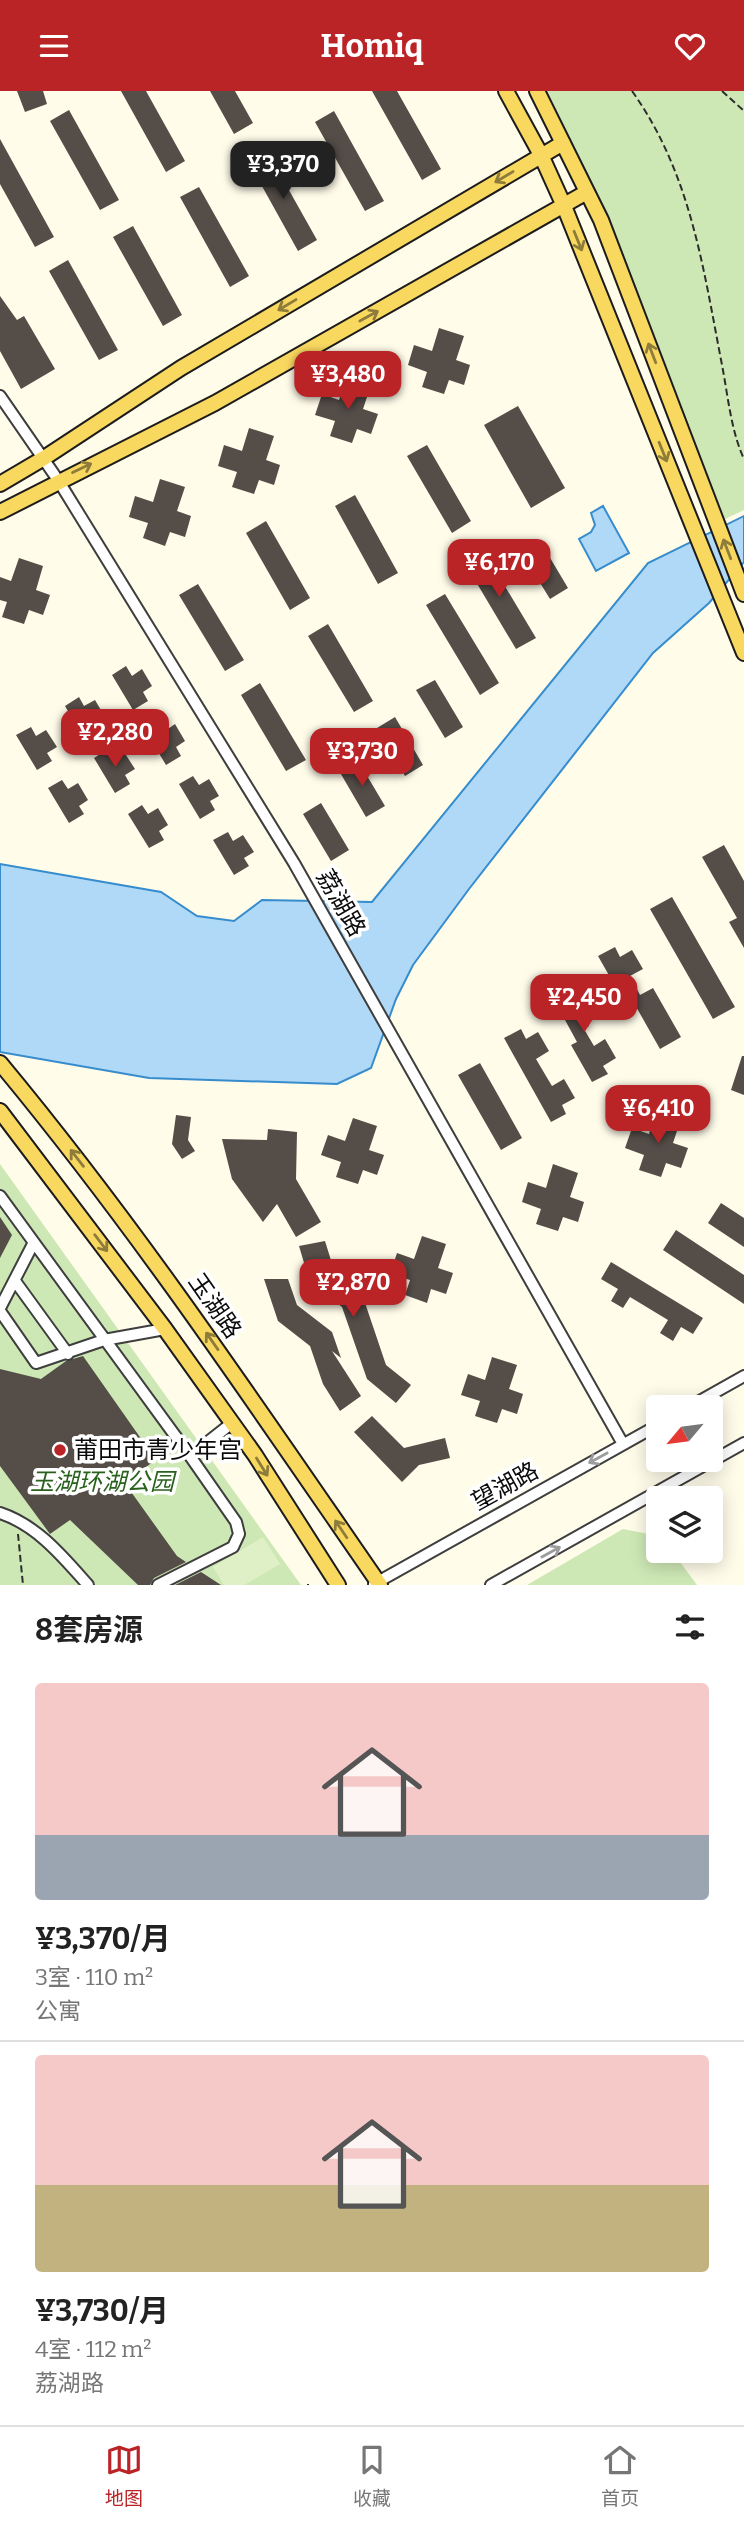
<!DOCTYPE html>
<html lang="zh">
<head>
<meta charset="utf-8">
<style>
	:root { --surface:#fff; --page:#f6f6f6; --text:#222; --muted:#767676; --line:#e0e0e0; --accent:#bb2427 }
	body { margin:0; font-family:Bitter,"Noto Sans SC",serif; background:var(--page); color:var(--text); height:100vh; display:flex; flex-direction:column; font-size:26px; white-space:nowrap }
	* { box-sizing:border-box; margin:0 }
	p { font-size:23px; color:var(--muted) }
	.icon { flex:none; width:38px; height:38px; fill:none; stroke:currentColor; stroke-width:2; stroke-linecap:round; stroke-linejoin:round }
	.map { position:relative; height:1494px; overflow:hidden }
	.drawer { display:flex; flex-direction:column; background:var(--surface); flex:1 }
	.drawer>* { flex:none }
	.needle { width:46px; rotate:241deg }
	.buttons { position:absolute; left:646px; top:1304px; display:grid; gap:14px }
	.buttons a { display:grid; place-items:center; width:77px; height:77px; border-radius:7px; background:var(--surface); box-shadow:0 4px 18px #0003; font-size:35px }
	.price { position:absolute; translate:-50% -60px; padding:0 16px; border-radius:14px; background:var(--accent); color:#fff; font-size:23px; line-height:46px; filter:drop-shadow(0 2px 4px #0008) }
	.price::after { content:''; position:absolute; left:50%; top:42px; width:21px; height:16px; margin-left:-10px; background:inherit; clip-path:polygon(0 0,100% 0,50% 100%) }
	.price.selected { background:#222; color:#fff }
	ul { padding:0; list-style:none }
	li { display:grid; align-content:center; gap:14px; height:371px; padding:0 35px }
	li+li { border-top:2px solid var(--line) }
	li span { display:grid; place-items:center; height:217px; border-radius:7px; color:#555 }
	li>.icon { margin-inline-start:auto }
	span .icon { width:126px; height:126px; fill:#fffc; stroke-width:1 }
	li b { font-size:30px }
	h2 { display:flex; justify-content:space-between; align-items:center; height:84px; padding:0 35px; font-size:30px }
	header { display:flex; justify-content:space-between; align-items:center; height:91px; padding:0 35px; background:var(--accent); color:#fff; font-size:32px; font-weight:700 }
	.dock { display:flex; justify-content:space-around; align-items:center; height:98px; border-top:2px solid var(--line); background:var(--surface); font-size:19px; color:var(--muted) }
	.dock a { display:grid; justify-items:center; gap:4px }
	.dock .selected { color:var(--accent) }
	.map>svg:first-child { display:block }
	.green { fill:#cee8b5 }
	.pitch { fill:#e0f0c6 }
	.water { fill:#afd9f6; stroke:#368ccd; stroke-width:2 }
	.building { fill:#544d48 }
	.lines { fill:none; stroke-linecap:round; stroke-linejoin:round }
	.minor-casing { stroke:#3e3e3e; stroke-width:14 }
	.major-casing { stroke:#1c1c1c; stroke-width:18 }
	.path { stroke:#2d2d2d; stroke-width:2; stroke-dasharray:7 3.5; stroke-linecap:butt }
	.minor { stroke:#fff; stroke-width:10 }
	.major { stroke:#f9d860; stroke-width:14 }
	.oneway { stroke:#8e7c3a }
	.oneway2 { stroke:#9d9d9d }
	.poi-dot { fill:#bb2427; stroke:#fff; stroke-width:2.5 }
	.labels { text-anchor:middle; dominant-baseline:central; stroke-width:7; stroke-linejoin:round; paint-order:stroke }
	.street-label { font-size:24px; fill:#0b0b0b; stroke:#fff }
	.poi-label { font-size:24px; fill:#0b0b0b; stroke:#fff; text-anchor:start }
	.park-label { font-size:24px; font-style:italic; fill:#29621d; stroke:#fff }
</style>
</head>
<body>
<header><svg class="icon" aria-label="menu" viewBox="0 0 24 24"><path d="M4 6h16M4 12h16M4 18h16"/></svg>Homiq<svg class="icon" aria-label="heart" viewBox="0 0 24 24"><path d="M12 20l-8-8c-3-5 5-10 8-4 3-6 11-1 8 4z"/></svg></header>
<div class="map">
<svg width="744" height="1494" viewBox="0 0 744 1494">
	<rect width="100%" height="100%" fill="#fffcea"/>
	<path class="green" d="M546,0H744V419L725,428L610,129Z
		M0,1073L301,1494H0Z
		M623,1438L653,1444L658,1441V1460H672L697,1494H527Z"/>
	<path class="pitch" d="M263,1446L280,1473L244,1494H224L213,1476Z"/>
	<path class="water" d="M603,415L629,462L596,480L579,448L591,441L595,434L591,422Z
		M744,425V471L709,512L653,562L469,798L413,874L396,908L371,977L337,993L149,987L0,961V773L161,801L197,825L234,830L262,809L372,811L648,472Z"/>
	<path class="building" d="M17,0H43L47,13L25,21Z
		M121,0H146L185,70L166,81Z
		M210,0H235L253,32L234,43Z
		M372,0H397L441,78L422,89Z
		M69,19L119,109L100,119L50,30Z
		M334,20L384,110L365,120L315,31Z
		M0,48L54,146L35,156L0,93Z
		M267,60L317,149L298,160L248,70Z
		M199,96L249,185L230,196L180,106Z
		M133,135L182,224L163,235L113,146Z
		M68,169L118,259L99,269L49,180Z
		M0,205L17,229L24,225L55,278L21,298L0,260Z
		M439,237L464,245L456,269L470,274L464,294L449,289L444,303L422,296L427,281L408,274L414,254L432,260Z
		M347,286L371,294L363,318L378,323L371,343L357,338L352,352L330,345L335,330L315,324L322,303L339,309Z
		M518,315L565,397L531,417L484,334Z
		M249,337L274,345L266,369L280,374L274,394L259,389L254,403L232,396L237,381L218,375L224,354L242,360Z
		M427,354L471,430L452,442L407,365Z
		M160,388L185,396L177,420L191,425L185,446L170,441L165,455L143,447L148,432L129,426L135,405L153,411Z
		M355,404L398,482L378,493L335,415Z
		M266,430L310,507L290,519L246,442Z
		M540,450L568,497L550,508L521,461Z
		M482,457L536,547L516,558L463,469Z
		M19,467L43,475L36,499L50,504L43,524L29,519L24,533L2,526L7,511L0,509V486L11,490Z
		M198,493L244,569L225,580L179,504Z
		M445,503L499,592L480,604L426,514Z
		M328,533L373,610L354,621L308,545Z
		M126,575L132,585L142,578L152,595L143,601L148,610L133,619L112,584Z
		M435,589L463,636L445,647L416,599Z
		M260,592L306,669L286,680L241,604Z
		M79,606L84,615L95,609L105,626L95,632L100,641L85,650L65,615Z
		M395,626L423,674L405,685L377,637Z
		M159,630L165,640L175,633L185,650L176,656L181,665L166,674L145,639Z
		M31,636L36,645L46,639L57,656L47,662L52,670L37,679L16,644Z
		M108,658L114,668L124,661L135,678L125,684L130,693L115,702L94,667Z
		M357,668L385,715L366,726L338,678Z
		M193,685L199,694L209,688L219,705L210,710L215,719L200,728L179,693Z
		M62,689L68,698L78,692L88,709L79,715L84,723L69,732L48,697Z
		M321,712L349,759L331,770L303,723Z
		M142,714L148,723L158,717L168,734L159,740L164,749L149,757L128,723Z
		M228,741L233,750L243,744L254,761L244,767L249,775L234,784L213,749Z
		M724,754L744,790V857L729,831L737,827L702,766Z
		M672,806L735,916L713,928L650,818Z
		M615,856L620,866L632,859L643,878L630,885L640,904L653,897L681,946L660,958L626,898L619,902L598,865Z
		M569,898L575,908L586,901L597,920L584,927L589,935L584,938L594,955L605,948L616,967L603,975L608,983L592,991L571,954L577,951L553,907Z
		M521,938L526,948L538,941L549,960L536,968L546,985L552,995L564,988L575,1007L562,1014L566,1023L551,1031L504,947Z
		M742,965H744V1004L731,999Z
		M480,972L522,1047L501,1059L458,984Z
		M657,1019L681,1028L673,1052L688,1057L681,1077L666,1072L661,1086L639,1079L644,1064L625,1057L632,1037L649,1043Z
		M176,1024L191,1026L188,1049L195,1060L182,1068L172,1053Z
		M353,1027L377,1035L369,1059L384,1064L377,1084L363,1079L358,1093L336,1086L341,1071L321,1064L328,1044L345,1050Z
		M268,1038L297,1041L296,1088L321,1131L296,1146L277,1113L263,1131L232,1088L222,1048L267,1049Z
		M553,1073L578,1082L570,1106L584,1111L578,1131L563,1126L558,1140L536,1133L541,1118L522,1111L528,1091L546,1097Z
		M721,1112L744,1127V1156L708,1132Z
		M0,1126L12,1144L0,1167Z
		M676,1139L744,1184V1213L663,1159Z
		M422,1145L446,1153L438,1177L453,1182L446,1203L431,1198L427,1212L405,1204L410,1189L390,1183L397,1162L414,1168Z
		M325,1150L334,1179L361,1200L386,1274L411,1294L396,1312L367,1288L342,1216L310,1192L299,1155Z
		M611,1171L703,1227L693,1243L681,1236L673,1250L660,1242L668,1229L630,1206L623,1217L611,1210L618,1198L601,1188Z
		M264,1188H288L297,1214L332,1241L341,1267L332,1260L361,1305L340,1320L323,1293L310,1255L278,1230Z
		M83,1265L156,1369L124,1391L177,1465L186,1471L154,1487L150,1494H138L70,1429L50,1443L0,1375V1278L41,1288L66,1270Z
		M492,1266L517,1274L509,1298L523,1303L517,1323L502,1318L497,1332L475,1325L480,1310L461,1304L468,1283L485,1289Z
		M372,1325L404,1357L445,1347L450,1367L419,1374L402,1391L354,1341Z
		M201,1481L221,1494H175Z"/>
	<g class="lines">
		<g class="minor-casing">
			<path id="minor" d="M0,305L58,389L294,772L623,1353
				M0,1105L190,1365
				M15,1190L68,1263
				M0,1217L33,1153
				M0,1220L36,1272L104,1249L165,1238
				M689,1316L744,1285
				M0,1422C37,1434 63,1466 88,1494
				M374,1493L658,1334
				M158,1494L233,1456L239,1443L236,1431L190,1365L232,1332
				M491,1494L744,1352"/>
		</g>
		<g class="major-casing">
			<path id="major" d="M506,0L541,64L564,115L744,562
				M537,0L601,129L744,503
				M0,393L44,367L181,277L563,52
				M0,421L215,312L587,101
				M0,972C138,1138 257,1316 380,1494
				M0,1020L165,1238L255,1364L338,1494"/>
		</g>
		<path class="path" d="M632,0C691,83 703,176 722,274C728,305 731,340 744,368
			M722,0L744,20
			M18,1443L23,1494
			M308,1493V1494"/>
		<use href="#minor" class="minor"/>
		<use href="#major" class="major"/>
	</g>
	<defs><path id="oneway-shaft" d="M-6 0H5M1.5-3L5.5 0L1.5 3" fill="none" stroke-width="1.6" stroke-linecap="round" stroke-linejoin="round" transform="scale(1.75)"/></defs>
	<g class="oneway">
		<use href="#oneway-shaft" transform="translate(504 86) rotate(149)"/>
		<use href="#oneway-shaft" transform="translate(578 150) rotate(68)"/>
		<use href="#oneway-shaft" transform="translate(287 214) rotate(149)"/>
		<use href="#oneway-shaft" transform="translate(369 225) rotate(-29)"/>
		<use href="#oneway-shaft" transform="translate(652 262) rotate(-111)"/>
		<use href="#oneway-shaft" transform="translate(663 361) rotate(68)"/>
		<use href="#oneway-shaft" transform="translate(82 377) rotate(-26)"/>
		<use href="#oneway-shaft" transform="translate(727 458) rotate(-111)"/>
		<use href="#oneway-shaft" transform="translate(77 1067) rotate(-128)"/>
		<use href="#oneway-shaft" transform="translate(101 1152) rotate(53)"/>
		<use href="#oneway-shaft" transform="translate(212 1250) rotate(-125)"/>
		<use href="#oneway-shaft" transform="translate(262 1376) rotate(58)"/>
		<use href="#oneway-shaft" transform="translate(341 1438) rotate(-124)"/>
	</g>
	<g class="oneway2">
		<use href="#oneway-shaft" transform="translate(598 1367) rotate(151)"/>
		<use href="#oneway-shaft" transform="translate(551 1461) rotate(-29)"/>
	</g>
	<circle class="poi-dot" cx="60" cy="1359" r="7"/>
	<g class="labels">
		<g class="street-label">
			<text transform="translate(341 812) rotate(60)">荔湖路</text>
			<text transform="translate(215 1215) rotate(55)">玉湖路</text>
			<text transform="translate(505 1395) rotate(-29)">望湖路</text>
		</g>
		<g class="poi-label">
			<text x="74" y="1359">莆田市青少年宫</text>
		</g>
		<g class="park-label">
			<text x="102" y="1391">玉湖环湖公园</text>
		</g>
	</g>
</svg>
<div class="buttons">
<a><svg class="needle" viewBox="-14 -14 28 28"><path d="M0-13l5 13h-10z" fill="#e53935"/><path d="M0 13l5-13h-10z" fill="#767676"/></svg></a>
<a><svg class="icon" aria-label="layers" viewBox="0 0 24 24"><path d="M12 4l9 5-9 5-9-5zM3 14l9 5 9-5"/></svg></a>
</div>
<b class="price selected" style="left:283px;top:110px">¥3,370</b>
<b class="price" style="left:348px;top:320px">¥3,480</b>
<b class="price" style="left:499px;top:508px">¥6,170</b>
<b class="price" style="left:115px;top:678px">¥2,280</b>
<b class="price" style="left:362px;top:697px">¥3,730</b>
<b class="price" style="left:584px;top:943px">¥2,450</b>
<b class="price" style="left:658px;top:1054px">¥6,410</b>
<b class="price" style="left:353px;top:1228px">¥2,870</b>
</div>
<section class="drawer">
<h2>8套房源<svg class="icon" aria-label="filters" viewBox="0 0 24 24"><path d="M4 7h16M4 17h16"/><circle cx="9" cy="7" r="2"/><circle cx="15" cy="17" r="2"/></svg></h2>
<ul>
<li><span style="background:linear-gradient(#f6c9c9 70%,#9aa5b1 0)"><svg class="icon" aria-label="home" viewBox="0 0 24 24"><path d="M3 11l9-7 9 7M6 9v11h12V9"/></svg></span><div><b>¥3,370/月</b><p>3室 · 110 m²</p><p>公寓</p></div></li>
<li><span style="background:linear-gradient(#f6c9c9 60%,#c2b280 0)"><svg class="icon" aria-label="home" viewBox="0 0 24 24"><path d="M3 11l9-7 9 7M6 9v11h12V9"/></svg></span><div><b>¥3,730/月</b><p>4室 · 112 m²</p><p>荔湖路</p></div></li>
</ul>
</section>
<nav class="dock">
<a class="selected"><svg class="icon" aria-label="map" viewBox="0 0 24 24"><path d="M3 6l6-2 6 2 6-2v14l-6 2-6-2-6 2zM9 4v14M15 6v14"/></svg>地图</a>
<a><svg class="icon" aria-label="saved" viewBox="0 0 24 24"><path d="M7 4h10v16l-5-4-5 4z"/></svg>收藏</a>
<a><svg class="icon" aria-label="home" viewBox="0 0 24 24"><path d="M3 11l9-7 9 7M6 9v11h12V9"/></svg>首页</a>
</nav>
</body>
</html>
